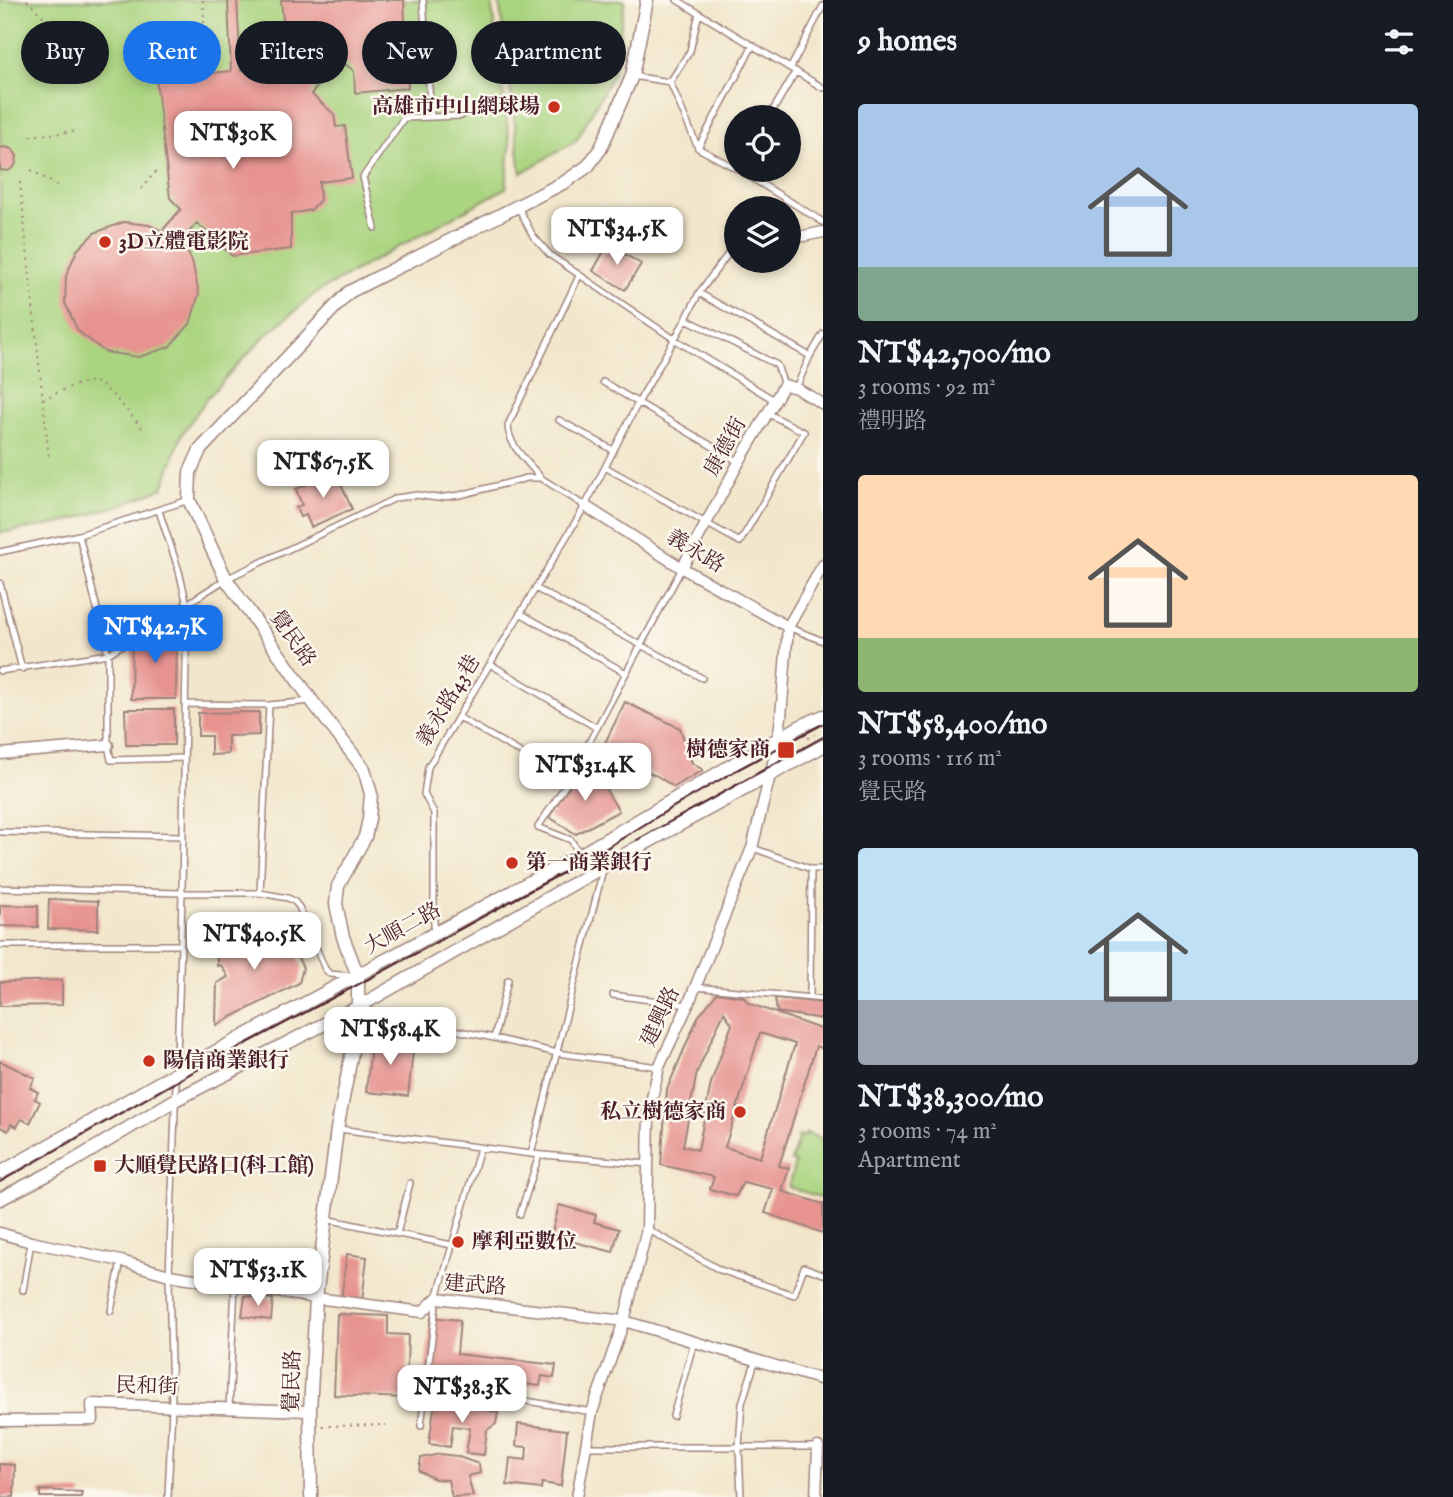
<!DOCTYPE html>
<html lang="en">
<head>
<meta charset="utf-8">
<style>
	:root { --surface:#171b24; --page:#242831; --text:#f1f3f6; --muted:#9ea1a6; --accent:#1a73e8 }
	body { margin:0; font-family:"IM FELL English","Noto Serif TC",serif; background:var(--page); color:var(--text); height:100vh; display:flex; flex-direction:column; font-size:26px; white-space:nowrap }
	* { box-sizing:border-box; margin:0 }
	p { font-size:23px; color:var(--muted) }
	.icon { flex:none; width:38px; height:38px; fill:none; stroke:currentColor; stroke-width:2; stroke-linecap:round; stroke-linejoin:round }
	.map { position:relative; flex:1; overflow:hidden }
	.side { display:flex; flex-direction:column; background:var(--surface); width:630px }
	.side>* { flex:none }
	.hud { position:absolute; left:21px; top:21px; width:665px; height:63px; display:flex; gap:14px }
	.controls { position:absolute; left:724px; top:105px; display:grid; gap:14px }
	.controls a { display:grid; place-items:center; width:77px; height:77px; border-radius:50%; background:var(--surface); box-shadow:0 4px 10px #0003; font-size:35px }
	.price { position:absolute; translate:-50% -60px; padding:0 16px; border-radius:14px; background:#fff; color:#222; font-size:23px; line-height:46px; filter:drop-shadow(0 2px 4px #0008) }
	.price::after { content:''; position:absolute; left:50%; top:42px; width:21px; height:16px; margin-left:-10px; background:inherit; clip-path:polygon(0 0,100% 0,50% 100%) }
	.price.current { background:var(--accent); color:#fff }
	ul { padding:0; list-style:none }
	li { display:grid; align-content:center; gap:14px; height:371px; padding:0 35px }
	li span { display:grid; place-items:center; height:217px; border-radius:7px; color:#555 }
	li>.icon { margin-inline-start:auto }
	span .icon { width:126px; height:126px; fill:#fffc; stroke-width:1 }
	li b { font-size:30px }
	h2 { display:flex; justify-content:space-between; align-items:center; height:84px; padding:0 35px; font-size:30px }
	.chip { padding:0 24px; border-radius:32px; background:var(--surface); box-shadow:0 4px 10px #0003; font-size:24px; line-height:63px }
	.chip.current { background:var(--accent); color:#fff }
	main { display:flex; flex:1; min-height:0 }
	.map>svg:first-child { display:block }
	.green { fill:#aad480; stroke:#7a7a56; stroke-width:2 }
	.building { fill:#e79491; fill-rule:evenodd }
	.lines { fill:none; stroke-linecap:round; stroke-linejoin:round }
	.service-casing { stroke:#9e837c; stroke-width:8 }
	.minor-casing { stroke:#9e837c; stroke-width:13 }
	.tertiary-casing { stroke:#9e837c; stroke-width:15 }
	.path { stroke:#9e837c; stroke-width:2; stroke-dasharray:2 5; stroke-linecap:butt }
	.service { stroke:#fff; stroke-width:5 }
	.minor { stroke:#fff; stroke-width:10 }
	.tertiary { stroke:#fff; stroke-width:12 }
	.tram { stroke:#4a1f2b; stroke-width:2 }
	.poi-dot { fill:#c8321e; stroke:#fbf7ec; stroke-width:2.5 }
	.labels { text-anchor:middle; dominant-baseline:central; stroke-width:5; stroke-linejoin:round; paint-order:stroke }
	.poi-label { font-size:21px; font-weight:bold; fill:#4a1f2b; stroke:#fbf7ec; text-anchor:start }
	.street-label { font-size:21px; fill:#4a1f2b; stroke:#fbf7ec }
</style>
</head>
<body>
<main>
<div class="map">
<svg width="823" height="1497" viewBox="0 0 823 1497">
	<rect width="100%" height="100%" fill="#fbf7ec"/>
	<filter id="ink" filterUnits="userSpaceOnUse"><feTurbulence type="fractalNoise" baseFrequency=".0143" numOctaves="2"/><feDisplacementMap in="SourceGraphic" scale="14" xChannelSelector="R" yChannelSelector="G"/><feConvolveMatrix kernelMatrix="1 2 1 2 8 2 1 2 1" color-interpolation-filters="sRGB"/></filter>
	<filter id="wash" filterUnits="userSpaceOnUse"><feTurbulence type="fractalNoise" baseFrequency=".00686" numOctaves="4" result="noise"/><feDisplacementMap in="SourceGraphic" scale="28" xChannelSelector="R" yChannelSelector="G"/><feGaussianBlur stdDeviation="1.57" result="paint"/><feColorMatrix in="noise" values="0 0 0 0 0 0 0 0 0 0 0 0 0 0 0 0 0 1.4 0 .05"/><feComposite in="paint" operator="in"/></filter>
	<g filter="url(#wash)">
		<rect width="100%" height="100%" fill="#f2e7cc"/>
		<path class="green" d="M0,0H491L510,145L506,188L317,292L265,336L208,397L182,434L163,488L126,503L62,523L0,533Z
			M499,0H625L613,74L576,141L521,173Z
			M806,1133L823,1139V1198L788,1187L795,1163L791,1161L799,1136L804,1137Z"/>
		<g id="blocks">
			<path class="building" d="M228,0H237L241,71L281,67L295,79L324,46L304,30L284,31L281,0H404L408,88L355,93L354,71L340,60L311,94L334,114L336,127L345,126L352,178L319,182L320,200L311,210L291,214V249L232,256L197,223L179,243L187,251L192,261L199,294L190,324L169,347L139,357L105,352L78,331L65,303L66,276L77,250L94,233L124,222L149,225L162,231L181,209L170,198L156,79L231,71Z
				M4,147L12,149L17,156L16,163L14,167L8,171L0,170V148Z
				M608,244L641,264L625,290L593,271Z
				M335,471L352,509L311,527L306,515L300,517L296,507L302,505L296,489Z
				M146,629H177L176,699H131L132,638H146Z
				M625,702L680,728L692,763L703,770L674,787L657,776L602,749Z
				M125,709H174V745H126Z
				M259,712V735L228,736V754L211,755V736H198V713Z
				M596,768L614,778L606,790L619,811L576,834L549,817L575,777L585,783Z
				M49,899L98,901V930L48,929Z
				M0,905L38,906V927L0,926Z
				M287,936L303,968L299,983L216,1025L217,983L228,977L221,965L217,966V937Z
				M62,980V1005L0,1006V982Z
				M717,993L744,997L748,1003L823,1030V1049L816,1046L779,1166L789,1168L782,1191L823,1204V1233L765,1213L773,1189L743,1182L736,1196L710,1189L714,1177L661,1165L667,1089L698,1017ZM724,1012L732,1024L711,1083L698,1150L683,1146L697,1072ZM760,1033L795,1044L760,1158L725,1147Z
				M775,998L823,1003V1019L777,1012Z
				M372,1038L414,1043L408,1096L366,1092Z
				M0,1061L35,1078L30,1088L38,1092L35,1099L40,1102L30,1123L21,1119L17,1127L11,1124L8,1131L0,1127Z
				M559,1205L596,1215L594,1222L619,1229L613,1252L551,1236Z
				M347,1254L367,1257L362,1302L341,1299Z
				M245,1296L273,1299L271,1320L242,1316Z
				M337,1314L388,1316V1334L408,1335L406,1398L334,1395Z
				M431,1317L460,1320L457,1354L556,1365L554,1378L542,1376L540,1386L425,1372Z
				M435,1401L498,1412L496,1424L487,1430L484,1455L466,1453L470,1428L453,1426L450,1447L429,1444Z
				M518,1424L567,1430L561,1486L542,1483L541,1489L507,1485L510,1458L526,1460L527,1447L516,1446Z
				M440,1454L456,1456L479,1464L480,1473L468,1476L473,1496L452,1497L448,1480L435,1479L419,1471L421,1458Z
				M0,1464L15,1465L14,1497H0Z
				M40,1490L82,1492L81,1497H40Z"/>
		</g>
	</g>
	<g filter="url(#ink)">
		<use href="#blocks" fill-opacity="0" stroke="#9e837c" stroke-width="2"/>
		<g class="lines">
			<g class="service-casing">
				<path id="service" d="M423,0L431,117
					M677,0L823,88
					M791,67L823,6
					M632,76L670,82L698,148L737,169
					M670,82L690,51L699,13
					M769,117L796,71
					M698,148L753,45
					M739,170L823,222
					M517,205L533,236L550,255L674,339L774,400
					M375,228L363,177L404,118L461,116
					M699,293L810,356
					M686,319L777,365L784,385
					M603,382L739,462
					M796,388L810,356L823,334
					M559,420L613,450
					M605,467L740,542L804,432L767,413
					M541,478C529,463 508,446 508,425L579,276
					M159,511L179,571L187,605L181,945L169,1275L172,1407L168,1497
					M79,535L108,654V745L111,760L184,758
					M0,552L79,535L189,500
					M0,583L22,669
					M535,588L702,678
					M520,613L626,673
					M788,627L823,641
					M490,664L597,728
					M0,671L108,654L226,579L396,498L417,495L437,498L460,495L527,478H541L585,506
					M185,704L269,705L311,701
					M458,717L569,780
					M0,832L182,836
					M753,848L811,869H823
					M580,855L571,840L538,827L569,780L682,568
					M0,888L181,893H260L288,898L294,901L299,907L325,969L330,974L351,976
					M260,893L269,705
					M434,932V813L424,794L428,767L585,506L638,403L686,319L699,293L731,250
					M0,945H181
					M695,987L823,999
					M613,995L688,1005
					M810,998L811,869
					M360,1008L390,1017L494,1038L557,1053L659,1067
					M494,1038L508,980
					M339,1129L531,1154L649,1164
					M531,1154L604,866L596,846
					M520,1214L539,1155
					M326,1219L452,1245
					M647,1229L720,1270L794,1295L804,1267L823,1274
					M397,1234L410,1183
					M23,1290L31,1242
					M111,1311L121,1261
					M426,1384L592,1412
					M229,1409L235,1286
					M673,1416L694,1342
					M421,1426L437,1298L480,1148
					M585,1447H820
					M741,1497L739,1447L742,1403L756,1359"/>
			</g>
			<g class="minor-casing">
				<path id="minor" d="M789,239L823,232
					M731,250L737,249
					M585,506L682,568L788,627
					M682,568L739,462L784,385L796,388L823,404
					M0,754L108,745
					M0,1233L31,1242L121,1261L169,1275L316,1298L422,1312L437,1298L624,1321L823,1380
					M0,1421L93,1420L92,1404L310,1411
					M577,1497L592,1412L624,1321L647,1229L649,1111L659,1067L688,1005L752,848L777,747L781,717L788,627L823,565
					M816,1497L818,1447"/>
			</g>
			<g class="tertiary-casing">
				<path id="tertiary" d="M0,1173L176,1073L580,855L737,762L801,726L823,716
					M0,1199L70,1163L175,1100L358,1007L604,866L823,746
					M311,1497L310,1411L316,1298L337,1129L357,1026L358,1007V976L343,937L336,904L338,886L365,837L369,819L371,794L364,769L312,701L226,579L189,500L190,472L200,450L349,292L565,182L588,166L601,148L632,76L647,0"/>
			</g>
			<path class="path" d="M27,0L70,44
				M203,0L207,74
				M139,55L205,51
				M30,136L79,131
				M31,170L61,188
				M20,182L49,458
				M141,189L157,170
				M43,399C55,394 83,379 95,382C108,386 133,418 143,429
				M808,738L815,735
				M322,1426L386,1425"/>
			<use href="#service" class="service"/>
			<use href="#minor" class="minor"/>
			<use href="#tertiary" class="tertiary"/>
			<path class="tram" d="M637,840L823,737
				M0,1182L195,1071L391,967L599,853L666,811L735,771L823,724"/>
		</g>
	</g>
	<g class="poi-dot">
		<circle cx="554" cy="107" r="7"/>
		<circle cx="105" cy="242" r="7"/>
		<rect x="777" y="741" width="18" height="18" rx="3.5"/>
		<circle cx="512" cy="863" r="7"/>
		<circle cx="149" cy="1061" r="7"/>
		<circle cx="740" cy="1112" r="7"/>
		<rect x="93" y="1159" width="14" height="14" rx="3.5"/>
		<circle cx="458" cy="1242" r="7"/>
	</g>
	<g class="labels">
		<g class="poi-label">
			<text x="540" y="107" text-anchor="end">高雄市中山網球場</text>
			<text x="119" y="242">3D立體電影院</text>
			<text x="770" y="750" text-anchor="end">樹德家商</text>
			<text x="526" y="863">第一商業銀行</text>
			<text x="163" y="1061">陽信商業銀行</text>
			<text x="726" y="1112" text-anchor="end">私立樹德家商</text>
			<text x="114" y="1166">大順覺民路口(科工館)</text>
			<text x="472" y="1242">摩利亞數位</text>
		</g>
		<g class="street-label">
			<text transform="translate(726 447) rotate(-61)">康德街</text>
			<text transform="translate(695 552) rotate(31)">義永路</text>
			<text transform="translate(292 639) rotate(55)">覺民路</text>
			<text transform="translate(449 701) rotate(-59)">義永路43巷</text>
			<text transform="translate(403 929) rotate(-29)">大順二路</text>
			<text transform="translate(661 1017) rotate(-65)">建興路</text>
			<text transform="translate(475 1286) rotate(4)">建武路</text>
			<text transform="translate(293 1381) rotate(-88)">覺民路</text>
			<text transform="translate(147 1387) rotate(2)">民和街</text>
		</g>
	</g>
</svg>
<div class="controls">
<a><svg class="icon" aria-label="locate" viewBox="0 0 24 24"><circle cx="12" cy="12" r="6"/><path d="M12 2v4M12 18v4M2 12h4M18 12h4"/></svg></a>
<a><svg class="icon" aria-label="layers" viewBox="0 0 24 24"><path d="M12 4l9 5-9 5-9-5zM3 14l9 5 9-5"/></svg></a>
</div>
<b class="price" style="left:233px;top:171px">NT$30K</b>
<b class="price" style="left:617px;top:267px">NT$34.5K</b>
<b class="price" style="left:323px;top:500px">NT$67.5K</b>
<b class="price current" style="left:155px;top:665px">NT$42.7K</b>
<b class="price" style="left:585px;top:803px">NT$31.4K</b>
<b class="price" style="left:254px;top:972px">NT$40.5K</b>
<b class="price" style="left:390px;top:1067px">NT$58.4K</b>
<b class="price" style="left:258px;top:1308px">NT$53.1K</b>
<b class="price" style="left:462px;top:1425px">NT$38.3K</b>
<div class="hud">
<a class="chip">Buy</a>
<a class="chip current">Rent</a>
<a class="chip">Filters</a>
<a class="chip">New</a>
<a class="chip">Apartment</a>
</div>
</div>
<section class="side">
<h2>9 homes<svg class="icon" aria-label="filters" viewBox="0 0 24 24"><path d="M4 7h16M4 17h16"/><circle cx="9" cy="7" r="2"/><circle cx="15" cy="17" r="2"/></svg></h2>
<ul>
<li><span style="background:linear-gradient(#a9c7e8 75%,#7fa58c 0)"><svg class="icon" aria-label="home" viewBox="0 0 24 24"><path d="M3 11l9-7 9 7M6 9v11h12V9"/></svg></span><div><b>NT$42,700/mo</b><p>3 rooms · 92 m²</p><p>禮明路</p></div></li>
<li><span style="background:linear-gradient(#ffd9b3 75%,#8fb573 0)"><svg class="icon" aria-label="home" viewBox="0 0 24 24"><path d="M3 11l9-7 9 7M6 9v11h12V9"/></svg></span><div><b>NT$58,400/mo</b><p>3 rooms · 116 m²</p><p>覺民路</p></div></li>
<li><span style="background:linear-gradient(#bfe0f5 70%,#9aa5b1 0)"><svg class="icon" aria-label="home" viewBox="0 0 24 24"><path d="M3 11l9-7 9 7M6 9v11h12V9"/></svg></span><div><b>NT$38,300/mo</b><p>3 rooms · 74 m²</p><p>Apartment</p></div></li>
</ul>
</section>
</main>
</body>
</html>
